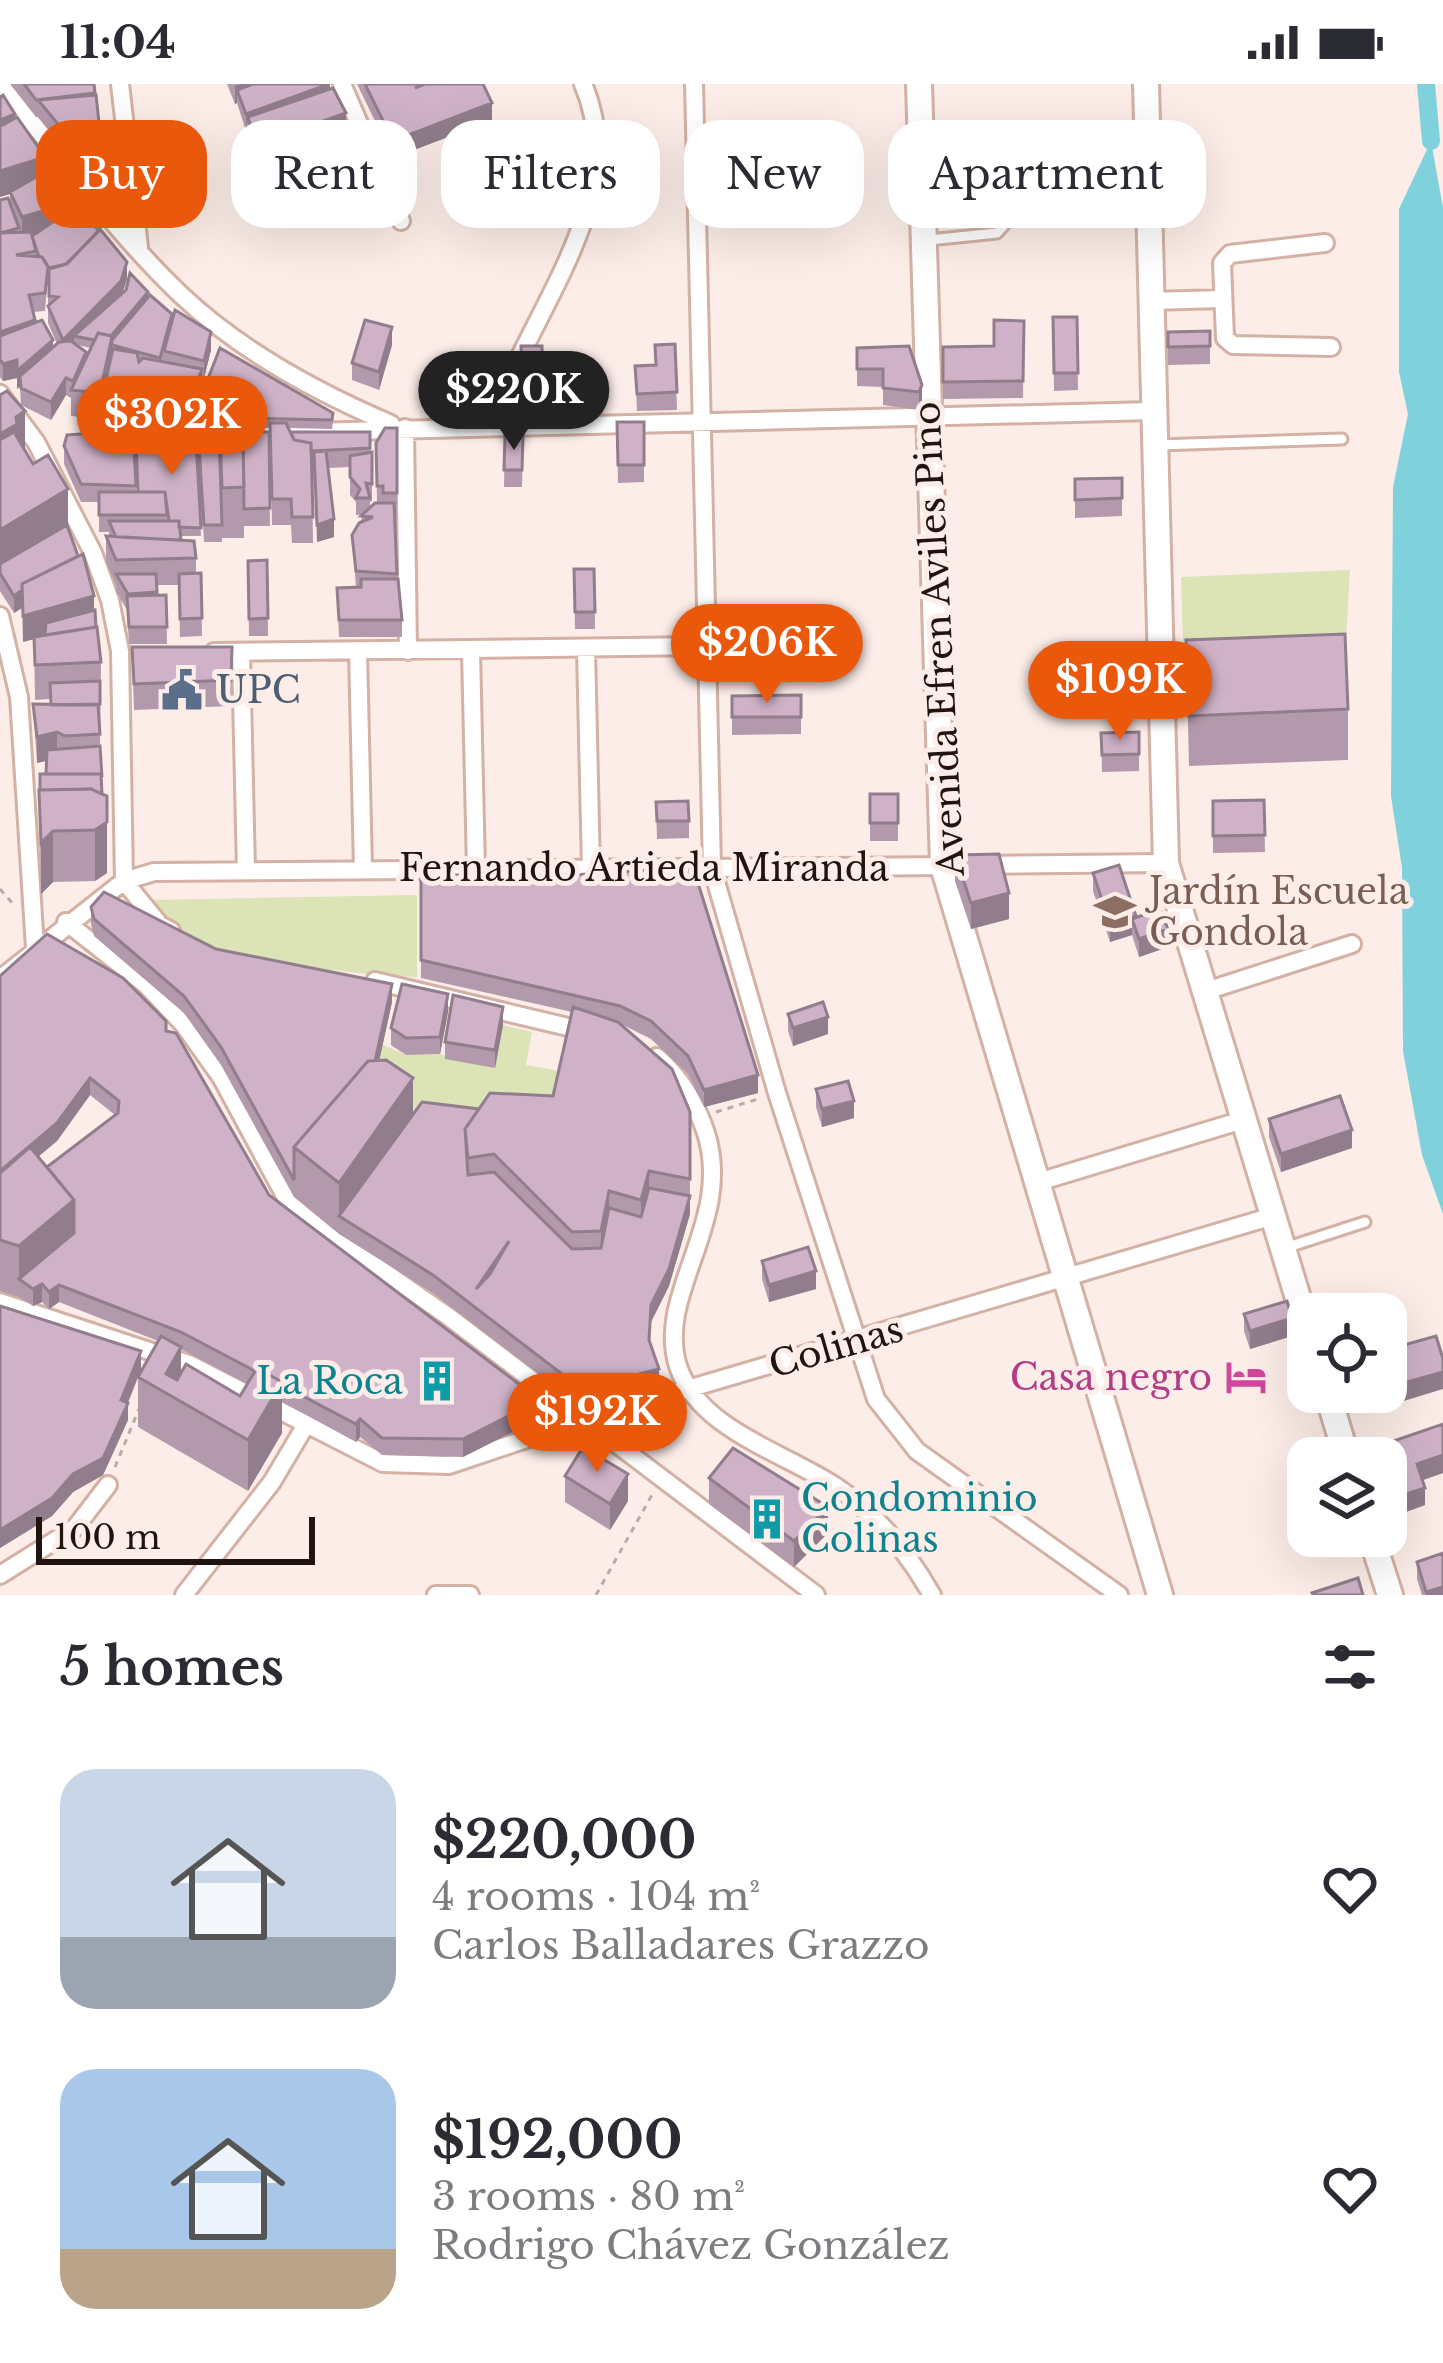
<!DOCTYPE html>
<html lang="en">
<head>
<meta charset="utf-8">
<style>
	:root { --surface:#fff; --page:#f2f2f3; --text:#2b2b33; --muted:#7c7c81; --accent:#ea580c }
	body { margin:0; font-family:"Libre Baskerville",serif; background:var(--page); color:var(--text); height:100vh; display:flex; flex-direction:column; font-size:45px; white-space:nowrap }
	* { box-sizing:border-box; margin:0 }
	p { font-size:39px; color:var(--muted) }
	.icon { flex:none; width:66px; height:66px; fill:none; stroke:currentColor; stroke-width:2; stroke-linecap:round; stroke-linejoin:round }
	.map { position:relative; height:1511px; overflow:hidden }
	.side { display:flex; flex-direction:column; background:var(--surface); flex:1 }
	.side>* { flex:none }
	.guide { position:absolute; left:36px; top:36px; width:1371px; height:108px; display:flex; gap:24px }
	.controls { position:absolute; left:1287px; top:1209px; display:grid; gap:24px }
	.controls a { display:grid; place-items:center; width:120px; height:120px; border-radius:24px; background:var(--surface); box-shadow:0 12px 48px #0002; font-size:60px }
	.scale { position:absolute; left:36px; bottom:30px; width:279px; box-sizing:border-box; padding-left:12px; border:6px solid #201410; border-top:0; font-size:33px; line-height:42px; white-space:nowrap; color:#201410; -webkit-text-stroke:9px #fcede8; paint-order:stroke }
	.price { position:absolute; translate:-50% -102px; padding:0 27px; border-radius:42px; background:var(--accent); color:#fff; font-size:39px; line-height:78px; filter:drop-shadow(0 3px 6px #0008) }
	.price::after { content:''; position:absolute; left:50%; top:72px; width:36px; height:27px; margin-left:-18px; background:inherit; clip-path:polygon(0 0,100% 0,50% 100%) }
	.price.current { background:#222; color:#fff }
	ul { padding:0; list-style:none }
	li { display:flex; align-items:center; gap:36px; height:300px; padding:0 60px }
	li span { display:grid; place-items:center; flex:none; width:336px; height:240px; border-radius:36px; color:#555 }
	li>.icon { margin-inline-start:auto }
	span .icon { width:144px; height:144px; fill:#fffc; stroke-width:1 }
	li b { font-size:51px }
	h2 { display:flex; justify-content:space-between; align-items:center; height:144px; padding:0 60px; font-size:51px }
	.chip { padding:0 42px; border-radius:36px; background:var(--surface); box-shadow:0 12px 48px #0002; font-size:42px; line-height:108px }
	.chip.current { background:var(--accent); color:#fff }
	.status { display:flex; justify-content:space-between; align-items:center; height:84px; padding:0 60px; background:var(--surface); direction:ltr }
	.status svg { height:33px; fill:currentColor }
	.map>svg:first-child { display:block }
	.green { fill:#dbe3b7 }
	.water { fill:#7fd1dc }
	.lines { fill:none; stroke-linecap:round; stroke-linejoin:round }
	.canal { stroke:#7fd1dc; stroke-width:18 }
	.lane-casing { stroke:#d3b1a4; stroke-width:15 }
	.street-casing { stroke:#d3b1a4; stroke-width:22 }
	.secondary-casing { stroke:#d3b1a4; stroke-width:30 }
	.path { stroke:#b9aba7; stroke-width:3; stroke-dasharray:6 6; stroke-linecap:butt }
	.lane { stroke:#fff; stroke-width:9 }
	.street { stroke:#fff; stroke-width:16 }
	.secondary { stroke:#fff; stroke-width:24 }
	.wall { fill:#b299ab; fill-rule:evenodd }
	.shaded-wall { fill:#917d8b }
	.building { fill:#cfb2c7; stroke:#917d8b; stroke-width:3; fill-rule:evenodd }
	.labels { text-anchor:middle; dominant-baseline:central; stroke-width:10; stroke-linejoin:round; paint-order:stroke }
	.street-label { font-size:36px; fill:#201410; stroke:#fcede8 }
	.service-label { font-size:36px; fill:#4e5e75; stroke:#fcede8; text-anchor:start }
	.education-label { font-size:36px; fill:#785e54; stroke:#fcede8; text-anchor:start }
	.hotel-label { font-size:36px; fill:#b23c85; stroke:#fcede8; text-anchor:end }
	.culture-label { font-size:36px; fill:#0d838f; stroke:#fcede8; text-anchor:end }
</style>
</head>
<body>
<div class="status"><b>11:04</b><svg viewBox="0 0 49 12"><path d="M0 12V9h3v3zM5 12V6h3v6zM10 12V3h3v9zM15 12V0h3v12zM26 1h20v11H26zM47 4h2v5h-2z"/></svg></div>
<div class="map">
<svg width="1443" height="1511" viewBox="0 0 1443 1511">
	<rect width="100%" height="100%" fill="#fcede8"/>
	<path class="green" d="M1350,486L1344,588L1184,590L1181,493Z
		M417,811V893C369,892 156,875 152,816Z
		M503,941L532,948L526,981L565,988L553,1047L368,1028L381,960L406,971L440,970L494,984Z"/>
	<path class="water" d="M1431,57L1443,124V1130L1422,1071L1403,967L1402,784L1391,712L1393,403L1408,330L1399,288V125Z"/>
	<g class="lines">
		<path class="canal" d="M1426,0L1431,57"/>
		<g class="lane-casing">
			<path id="lane" d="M929,156L997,149L1006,139V109
				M1158,361L1342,355
				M1288,1163L1365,1138"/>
		</g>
		<g class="street-casing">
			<path id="street" d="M0,0C59,69 114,147 180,210C240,267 316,308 391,340
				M120,0L139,163
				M342,0L401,137
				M694,0L712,784L777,1009L876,1315L917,1367L1119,1511
				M1325,159L1230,170L1222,179L1225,254L1233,261L1331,263
				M1150,217L1223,215
				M0,310L36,358L93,469L110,516L120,567L124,797L160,841L171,847
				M491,342C524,234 634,116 583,0
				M405,344L408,567
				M271,349L1152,327
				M116,355L216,351
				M0,532L19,613L35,864
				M586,565L591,785
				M358,567L363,786
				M471,567L476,786
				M214,568L705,562
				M241,568L246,787
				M979,781L1166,779
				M66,838L146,901L184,941L221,993L284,1110L310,1136L449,1233L816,1511
				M0,895L124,797L154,788L953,782
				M375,897L589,948
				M1206,907L1352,860
				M657,973C681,994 696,1019 706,1049C734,1138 655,1209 678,1282C698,1345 783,1368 835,1402C876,1429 908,1469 932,1511
				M1035,1099L1246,1035
				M0,1218L189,1280L383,1379L449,1381L583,1336L1273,1132
				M0,1491L75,1444L108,1401
				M184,1511L272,1398L307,1339
				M436,1511H470"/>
		</g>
		<g class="secondary-casing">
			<path id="secondary" d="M919,0L943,782L1160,1511
				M1146,0L1166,779L1308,1247
				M1327,1308L1347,1374
				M1371,1452L1390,1511"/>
		</g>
		<path class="path" d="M0,805L14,821
			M716,1028L758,1015
			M115,1383L139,1325
			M596,1511L653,1409"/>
		<use href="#lane" class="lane"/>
		<use href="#street" class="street"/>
		<use href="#secondary" class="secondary"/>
	</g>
	<path class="wall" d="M10,0H94L101,74L82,83V59L68,70L38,33H36Z
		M227,0H330V5L346,47L256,79L248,47H246L237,19L235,20Z
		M357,0H483L492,36L393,74Z
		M15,35L45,88L75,123L127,195L122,210L148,213L172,238L211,266L204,294H202V303L189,336L124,337V331L101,335V328L100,335L71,332V314L66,311L51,336L21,321L20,302L17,305V294L3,297L0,293V116L10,118V110L0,113ZM48,192V239L57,260L53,263L35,239L33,228L45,227ZM77,261L91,264L86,275Z
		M1053,233H1077L1078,306L1054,307Z
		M1024,237L1023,314L943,315V263L994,262Z
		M1210,247V280L1168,281V248Z
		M675,260L677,326L637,327L635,282L655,281Z
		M392,261L379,306L352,296V279Z
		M521,262H542L543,321L522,322Z
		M909,262L922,319L919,326L883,321V303L857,302V264Z
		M220,264L333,338L332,345L289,344L291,348H370L372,400V418L370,417V424L377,419L376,359L397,344V435H395L397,495L402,536V553H339L337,504L356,503L352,451L361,438L362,431H356V418L350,411V383L328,384L334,453L317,458L314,384H312L313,459H292L291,441H272L270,344L242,343L243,365L269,348L270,442H244V440V454H222V458H204L198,348L219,365V343L193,342V333Z
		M0,311L25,366L68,445L94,527L101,578L100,662L107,789L95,797L53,798L41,810L39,706L46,690V677L37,679L33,620L50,621V615L35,616L34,555L23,558L22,524L14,529L0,507Z
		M617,338H644V398L618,399Z
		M133,346L136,408L196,357L201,452H180V456L196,474V489H201L202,552L180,553L179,501H157V512L166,511L167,560H129L127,526L116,507V501L106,478V452H109V448H99V418H81L64,380V362Z
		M505,352H523L522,403H504Z
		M1122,394V432L1075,434V395Z
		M267,476L268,552H249L248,477Z
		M574,485H594L595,545H575Z
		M1186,556L1348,625V676L1189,682Z
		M132,563H232L231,622L134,626Z
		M801,611V650L732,651V612Z
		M1139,648V687L1102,688L1101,649Z
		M870,710H898V757H870Z
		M1264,716L1265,768L1213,769V717Z
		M656,718L689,737V754L657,755Z
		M955,771L1009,835L971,845L955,797Z
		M1093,789L1136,834L1168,863L1139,873L1132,851L1110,858L1093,807Z
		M421,791H573L758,1009L704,1023L688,990L651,955L619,939L690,1028V1130L669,1202L651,1238L650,1259L659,1303L592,1320L575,1318L433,1209L339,1150L294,1113L221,981L184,929L94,852L91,840V823L216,865L392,918L379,977L413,1031L479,1025L553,1012L572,928L421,894Z
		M0,892L166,947L269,1111L540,1334L463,1373L382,1371L360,1353L356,1358L282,1318V1349L248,1407L138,1343V1294L128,1319V1336L103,1391L73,1408L52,1432L0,1464V1222L141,1285L158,1257L59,1218L49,1225L42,1218L33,1222L19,1213L0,1207ZM90,1011L115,1031L47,1083L38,1073L57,1057ZM181,1265L247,1300L240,1312L181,1289Z
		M448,928L440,970L406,971L391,961V944Z
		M788,930L828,950L793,962L788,947Z
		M503,941L495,984L445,975V958Z
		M816,1005L854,1034L822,1043L816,1023Z
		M1269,1035L1352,1064L1281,1088L1269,1053Z
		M762,1177L816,1205L769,1218L762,1195Z
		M1244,1230L1292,1252L1250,1265L1244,1247Z
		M1443,1340V1389L1423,1396L1425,1421L1403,1429L1386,1380L1385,1360Z
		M565,1392L628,1417L610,1446L565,1418Z
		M709,1394L828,1449L794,1483L709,1420Z
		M1417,1478L1443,1511H1422L1417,1495Z"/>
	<path class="shaded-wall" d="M241,0H289L237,6V19L235,20V2Z
		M330,0V17L248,33L246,47V30Z
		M0,19L15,30V57L0,62Z
		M492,19V36L393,74V57Z
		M346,29V47L256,79V61Z
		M84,40V57L68,70V52Z
		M101,57V74L82,83V65Z
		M45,73V99L0,113V87Z
		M75,103V129L22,159V133Z
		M127,178V195L121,214L74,252V261L63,256Z
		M148,208V217L112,259V278L101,317L100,335V309L105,259Z
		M35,236V253L0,266V248Z
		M392,243V261L379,306V288Z
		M211,248V266L204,294V277Z
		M53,256V274L17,305V287Z
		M17,276V294L3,297V280Z
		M202,285V303L189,336V319Z
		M66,294V311L51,336V318Z
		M922,301V319L919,326V308Z
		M25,327V378L0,400V340L16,333Z
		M68,405V455L0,489V446Z
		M334,435V453L317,458V441Z
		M22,506V524L14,529V512Z
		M94,512V538L23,558V532Z
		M57,648V674L37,679V653Z
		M107,738V789L95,797V746Z
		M53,747V798L41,810V759Z
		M1009,809V835L971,845V819Z
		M1136,832L1132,835V851L1110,858V840Z
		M1168,845V863L1139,873V855Z
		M392,900V918L368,1028L320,1083Z
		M448,910V928L440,970V953Z
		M503,923V941L495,984V966Z
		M828,933V950L793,962V944Z
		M758,991V1009L704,1023V1006Z
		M90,994V1011L57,1057L0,1104V1087Z
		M413,994V1045L339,1132V1099Z
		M854,1017V1034L822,1043V1025Z
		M690,1028V1130L669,1202L651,1238L649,1273L651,1221L690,1112Z
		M1352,1046V1064L1281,1088V1070Z
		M649,1087V1121L641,1151V1116Z
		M609,1107V1142L601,1182V1147Z
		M74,1116V1166L19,1195V1162Z
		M816,1187V1205L769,1218V1201Z
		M42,1200V1218L33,1222V1205Z
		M59,1201V1218L49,1225V1208Z
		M1292,1234V1252L1250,1265V1247Z
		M181,1263V1314L166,1290Z
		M141,1267V1285L126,1322L128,1319V1336L103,1391L73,1408L52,1432L0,1464V1446L121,1316Z
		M659,1285V1303L592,1320V1302Z
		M1443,1288V1305L1384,1323V1308H1386V1304Z
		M282,1298V1349L248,1407V1356Z
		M1354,1308H1379L1354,1316Z
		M540,1316V1334L463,1373V1355Z
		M360,1335V1353L356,1358V1340Z
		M1443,1371V1389L1417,1398V1380Z
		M628,1390V1417L610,1446V1420Z
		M1425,1404V1421L1403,1429V1411Z
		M828,1423V1449L794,1483V1457Z
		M1443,1503V1511H1426V1508Z"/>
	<path class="building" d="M24,0H94L95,9L36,16Z
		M253,0H329L246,30L237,6Z
		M365,0H424L415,4L425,0H483L492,19L393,57Z
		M333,4L346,29L256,61L248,33Z
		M3,11L15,30L0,36V13Z
		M96,11L101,57L82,65L84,40L68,52L38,16Z
		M17,33L45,73L0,87V41H3Z
		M57,81L75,103L46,126L22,133L10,108Z
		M8,114L19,144L0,149V116Z
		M77,122L99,147L66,180L49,184L42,173H39L32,152Z
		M100,145L127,178L121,197L63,256L48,222L58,213L49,212V185L67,180Z
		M31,148L36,167L16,171L42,173L48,183L45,209L29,211L35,236L0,248V149Z
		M130,189L148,208L111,252L98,249L95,256L74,252L126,206Z
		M150,211L172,230L160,274L112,261V256Z
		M175,226L211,248L204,277L164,267Z
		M1053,233H1077L1078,289H1054Z
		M42,236L53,256L17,287V276L3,280L0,275V252Z
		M365,236L392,243L379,288L352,279Z
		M994,236L1024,237L1023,297L943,298V263L994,262Z
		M1210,247V262L1168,263V248Z
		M98,249L112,252L100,309L71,306Z
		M71,257L86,268L73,297L66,294L51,318L21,304L20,292L59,258Z
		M675,260L677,308L637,310L635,282L656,281L655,261Z
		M521,262H542L543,304H522Z
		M909,262L922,301L919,308L883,304V285H857V264Z
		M220,264L333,329L332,336L242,334V315H219V334L193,333Z
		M113,265L137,269L139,278L143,274L202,285L189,319L124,320L127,313L101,317Z
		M7,307L25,327L16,333L17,340L0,350V311Z
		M219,315H242L244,403L222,404Z
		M617,338H644V381H618Z
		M270,339H286L294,356L311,359L313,433H292L291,415H272Z
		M385,344H397V409H383V402H377L376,359Z
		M133,346L136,402L81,400L64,362L67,351Z
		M14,348L33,380L48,371L68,405L0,446V356Z
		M198,348H219L222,441H204Z
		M243,348H269L270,424L244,425Z
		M291,348H370V364L311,367V359L294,356Z
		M505,352H523L522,386H504Z
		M136,357H196L201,444L179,443V437H169L165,408H138Z
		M326,367L334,435L317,441L314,368Z
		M372,368V400L366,399L370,414H356L360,405L350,393V372Z
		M1122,394V414L1075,416V395Z
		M99,408H165L167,431H99Z
		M375,419H394L397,490L356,487L352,451L359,439L373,433L361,432Z
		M109,437H179L181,456L116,453Z
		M67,441L78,472L22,500V506L14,512L0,489V480Z
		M106,452L194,457L196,474L116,476Z
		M83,470L94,512L23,532L22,500Z
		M267,476L268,534L249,535L248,477Z
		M574,485H594L595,528H575Z
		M201,489L202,534L180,535L179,490Z
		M116,490H156L157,508L128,510Z
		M361,495H398L402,536H339L337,504L361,503Z
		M166,511L167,543H129L127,512Z
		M95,526L96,543L45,551L46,539Z
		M97,543L101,578L35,581L34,553Z
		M1345,550L1348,625L1189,632L1186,556Z
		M132,563H232L231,596L134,600Z
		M100,597V620L51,621L50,599Z
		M801,611V633H732V612Z
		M33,620L98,621L100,650L65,652L57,648L37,653Z
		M1139,648V670L1102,671L1101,649Z
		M100,662L102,693L101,690H46L47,666Z
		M40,690H101L102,710L91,705L40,706Z
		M91,705L107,712V738L95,746L53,747L41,759L39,706Z
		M870,710H898V739H870Z
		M1264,716L1265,751L1213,752V717Z
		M688,717L689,737H657L656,718Z
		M999,770L1009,809L971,819L955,771Z
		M1119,781L1136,832L1110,840L1093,789Z
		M693,783L758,991L704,1006L688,972L651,937L620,922L421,876V791H573Z
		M104,808L216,865L392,900L375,977H368L294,1063V1096L221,963L184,912L94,835L91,823Z
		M1160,825L1168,845L1139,855L1132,835Z
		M47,850L123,894L166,937V947L176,949L269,1111L540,1316L463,1355L382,1354L360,1335L356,1340L280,1300L282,1298L257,1284L255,1287L181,1248L59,1201L49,1208L42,1200L33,1205L19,1195L74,1149V1116L47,1083L118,1029L119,1017L90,994L57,1039L0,1087V892Z
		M402,900L448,910L440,953L406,954L391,944Z
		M453,911L503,923L495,966L445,958Z
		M823,918L828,933L793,944L788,930Z
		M573,923L618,938L672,985L690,1028V1095L649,1087L641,1116L609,1107L601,1147L572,1148L494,1070L468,1074L465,1045L490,1009L553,1012Z
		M386,976L413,994L339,1099L294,1063L368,977Z
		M848,997L854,1017L822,1025L816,1005Z
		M1340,1012L1352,1046L1281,1070L1269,1035Z
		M422,1018L479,1025L465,1045L468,1091L494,1088L572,1165L601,1164L609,1124L641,1133L649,1104L690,1112L669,1185L651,1221L649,1256L659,1285L592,1302L575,1300L433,1191L339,1132ZM509,1157L490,1190L476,1205Z
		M30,1063L74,1116L19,1162L0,1156V1089Z
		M808,1163L816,1187L769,1201L762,1177Z
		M1287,1217L1292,1234L1250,1247L1244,1230Z
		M0,1222L141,1267L121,1316L128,1319L103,1374L73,1390L52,1414L0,1446Z
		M161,1252L181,1263L166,1290L177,1296L186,1280L240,1312L257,1284L282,1298L248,1356L138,1293Z
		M1436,1252L1443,1275V1288L1386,1304V1266Z
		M1443,1340V1371L1417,1380L1425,1404L1403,1411L1385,1360Z
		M583,1363L628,1390L610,1420L565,1392Z
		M733,1364L828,1423L794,1457L709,1394Z
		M1443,1469V1503L1426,1508L1417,1478Z
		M1358,1494L1363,1511H1313L1312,1509Z"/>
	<defs>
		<g id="civic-bare" transform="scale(3.24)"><path d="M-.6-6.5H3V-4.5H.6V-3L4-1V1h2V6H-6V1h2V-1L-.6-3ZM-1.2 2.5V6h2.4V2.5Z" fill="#5c6f8a" stroke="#fcede8" stroke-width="2.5" paint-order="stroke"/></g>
		<g id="school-bare" transform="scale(3.24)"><path d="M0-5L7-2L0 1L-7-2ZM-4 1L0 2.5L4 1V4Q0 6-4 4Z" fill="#8d6e63" stroke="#fcede8" stroke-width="2.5" paint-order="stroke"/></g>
		<g id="hotel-bare" transform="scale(3.24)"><path d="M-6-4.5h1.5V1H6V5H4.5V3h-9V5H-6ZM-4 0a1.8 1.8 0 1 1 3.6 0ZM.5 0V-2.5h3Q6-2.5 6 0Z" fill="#d1479c" stroke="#fcede8" stroke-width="2.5" paint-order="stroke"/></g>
		<g id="building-bare" transform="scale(3.24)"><path d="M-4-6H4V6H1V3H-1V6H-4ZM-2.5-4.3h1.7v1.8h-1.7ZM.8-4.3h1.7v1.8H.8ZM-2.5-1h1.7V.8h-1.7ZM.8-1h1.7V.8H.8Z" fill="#0f9aa8" stroke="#fcede8" stroke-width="2.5" paint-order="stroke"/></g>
	</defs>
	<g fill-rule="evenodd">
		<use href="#civic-bare" x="182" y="606"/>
		<use href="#school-bare" x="1115" y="828"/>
		<use href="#hotel-bare" x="1246" y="1293"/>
		<use href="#building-bare" x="437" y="1297"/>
		<use href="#building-bare" x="767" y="1435"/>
	</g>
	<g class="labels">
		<g class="street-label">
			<text transform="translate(939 555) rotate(-93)">Avenida Efren Aviles Pino</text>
			<text x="644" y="784">Fernando Artieda Miranda</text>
			<text transform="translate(836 1263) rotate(-16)">Colinas</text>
		</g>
		<g class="service-label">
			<text x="216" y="606">UPC</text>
		</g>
		<g class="education-label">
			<text x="1149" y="807">Jardín Escuela<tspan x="1149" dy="41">Gondola</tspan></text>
		</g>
		<g class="hotel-label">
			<text x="1212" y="1293">Casa negro</text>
		</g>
		<g class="culture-label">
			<text x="403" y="1297">La Roca</text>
			<text x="801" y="1414" text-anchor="start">Condominio<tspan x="801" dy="41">Colinas</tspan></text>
		</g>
	</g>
</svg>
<div class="controls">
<a><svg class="icon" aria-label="locate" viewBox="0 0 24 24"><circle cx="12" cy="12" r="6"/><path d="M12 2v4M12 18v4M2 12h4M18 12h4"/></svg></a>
<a><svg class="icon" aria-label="layers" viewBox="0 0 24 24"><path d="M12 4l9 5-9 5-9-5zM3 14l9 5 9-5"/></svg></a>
</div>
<div class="scale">100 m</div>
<b class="price current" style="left:514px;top:369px">$220K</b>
<b class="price" style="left:172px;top:394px">$302K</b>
<b class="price" style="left:767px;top:622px">$206K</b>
<b class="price" style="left:1120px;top:659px">$109K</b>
<b class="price" style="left:597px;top:1391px">$192K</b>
<div class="guide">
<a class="chip current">Buy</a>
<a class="chip">Rent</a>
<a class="chip">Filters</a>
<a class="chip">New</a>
<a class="chip">Apartment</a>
</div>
</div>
<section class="side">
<h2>5 homes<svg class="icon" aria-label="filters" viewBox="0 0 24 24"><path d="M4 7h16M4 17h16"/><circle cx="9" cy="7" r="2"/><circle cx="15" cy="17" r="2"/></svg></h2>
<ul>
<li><span style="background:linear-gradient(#c9d6e8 70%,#9aa5b1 0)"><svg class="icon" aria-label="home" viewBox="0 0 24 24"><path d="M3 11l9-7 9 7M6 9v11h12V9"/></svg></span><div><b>$220,000</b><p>4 rooms · 104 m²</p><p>Carlos Balladares Grazzo</p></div><svg class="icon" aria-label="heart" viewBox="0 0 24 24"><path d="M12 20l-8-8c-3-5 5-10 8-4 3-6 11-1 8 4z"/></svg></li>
<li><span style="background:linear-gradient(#a9c7e8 75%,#b9a48a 0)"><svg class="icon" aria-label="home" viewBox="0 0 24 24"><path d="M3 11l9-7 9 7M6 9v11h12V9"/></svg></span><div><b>$192,000</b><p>3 rooms · 80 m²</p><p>Rodrigo Chávez González</p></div><svg class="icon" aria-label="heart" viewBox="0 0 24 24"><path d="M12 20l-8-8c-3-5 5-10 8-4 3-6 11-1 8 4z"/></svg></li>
</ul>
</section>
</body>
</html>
